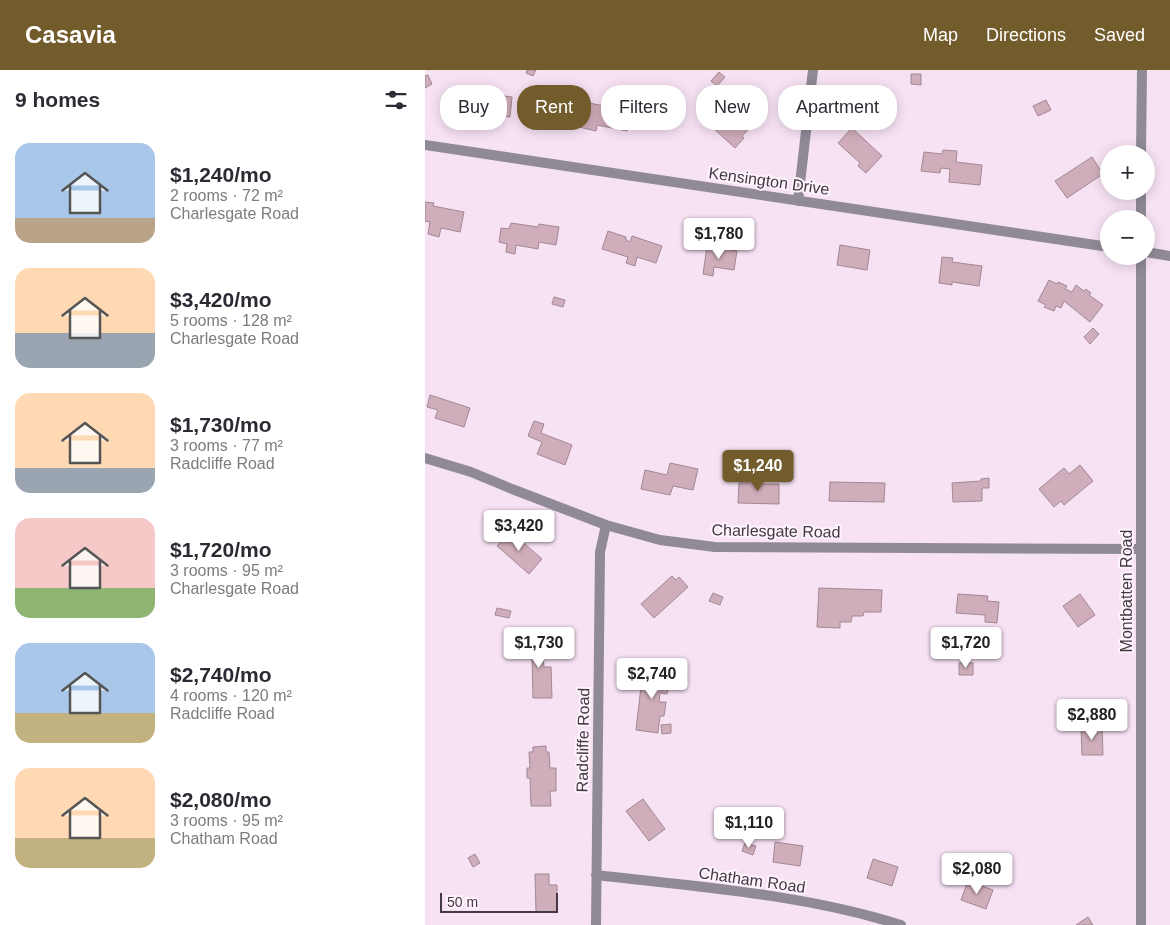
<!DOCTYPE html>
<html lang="en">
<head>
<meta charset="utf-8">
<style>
	:root { --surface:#fff; --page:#f7f7f7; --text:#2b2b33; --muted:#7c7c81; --accent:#735c2c }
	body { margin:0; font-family:Helvetica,sans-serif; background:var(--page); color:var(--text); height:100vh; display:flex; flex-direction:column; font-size:19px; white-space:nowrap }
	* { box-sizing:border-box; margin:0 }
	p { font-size:16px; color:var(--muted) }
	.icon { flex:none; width:28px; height:28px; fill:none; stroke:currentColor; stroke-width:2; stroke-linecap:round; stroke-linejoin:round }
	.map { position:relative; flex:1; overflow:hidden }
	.details { display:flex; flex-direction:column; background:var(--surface); width:425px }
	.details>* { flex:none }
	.top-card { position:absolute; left:15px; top:15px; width:475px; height:45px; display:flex; gap:10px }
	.buttons { position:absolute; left:675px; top:75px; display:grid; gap:10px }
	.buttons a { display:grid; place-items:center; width:55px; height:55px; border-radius:50%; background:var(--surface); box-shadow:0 2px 12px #0003; font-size:25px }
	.scale { position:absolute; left:15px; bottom:12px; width:118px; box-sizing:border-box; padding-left:5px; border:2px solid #423a41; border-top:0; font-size:14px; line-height:18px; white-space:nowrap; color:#423a41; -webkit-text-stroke:4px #fff3fd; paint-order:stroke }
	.price { position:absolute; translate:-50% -42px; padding:0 11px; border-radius:5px; background:#fff; color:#222; font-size:16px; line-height:32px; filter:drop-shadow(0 1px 2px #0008) }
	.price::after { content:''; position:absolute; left:50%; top:30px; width:15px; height:11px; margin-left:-8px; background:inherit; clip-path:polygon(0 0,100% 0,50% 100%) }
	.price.selected { background:var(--accent); color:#fff }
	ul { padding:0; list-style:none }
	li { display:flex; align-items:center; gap:15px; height:125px; padding:0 15px }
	li span { display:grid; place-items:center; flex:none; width:140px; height:100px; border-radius:15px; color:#555 }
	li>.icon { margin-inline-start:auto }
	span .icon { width:60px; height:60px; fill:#fffc; stroke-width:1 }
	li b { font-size:21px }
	h2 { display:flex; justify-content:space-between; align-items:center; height:60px; padding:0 15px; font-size:21px }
	.chip { padding:0 18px; border-radius:20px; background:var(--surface); box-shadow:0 2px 12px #0003; font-size:18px; line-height:45px }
	.chip.selected { background:var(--accent); color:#fff }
	header { display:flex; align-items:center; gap:30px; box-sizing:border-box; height:70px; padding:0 25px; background:var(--accent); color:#fff }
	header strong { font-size:24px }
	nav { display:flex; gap:28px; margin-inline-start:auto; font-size:18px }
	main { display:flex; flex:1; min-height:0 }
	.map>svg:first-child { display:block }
	.building { fill:#d0adbb; stroke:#a18892 }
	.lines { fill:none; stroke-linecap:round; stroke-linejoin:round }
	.minor { stroke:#908a97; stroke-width:10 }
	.labels { text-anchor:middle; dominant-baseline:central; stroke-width:4; stroke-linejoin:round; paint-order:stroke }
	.street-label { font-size:16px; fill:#423a41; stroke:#fff3fd }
</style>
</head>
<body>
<header>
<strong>Casavia</strong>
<nav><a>Map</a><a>Directions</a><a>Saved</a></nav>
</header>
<main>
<section class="details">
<h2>9 homes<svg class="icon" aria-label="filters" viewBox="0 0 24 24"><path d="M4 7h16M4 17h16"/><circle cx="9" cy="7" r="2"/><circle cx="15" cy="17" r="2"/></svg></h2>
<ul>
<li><span style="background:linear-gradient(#a9c7e8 75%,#b9a48a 0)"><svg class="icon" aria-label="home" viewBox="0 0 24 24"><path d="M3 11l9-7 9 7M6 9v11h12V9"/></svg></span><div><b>$1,240/mo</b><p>2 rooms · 72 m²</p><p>Charlesgate Road</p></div></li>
<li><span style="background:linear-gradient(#ffd9b3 65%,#9aa5b1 0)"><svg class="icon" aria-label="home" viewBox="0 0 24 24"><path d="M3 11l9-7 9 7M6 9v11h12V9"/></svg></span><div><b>$3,420/mo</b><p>5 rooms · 128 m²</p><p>Charlesgate Road</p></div></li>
<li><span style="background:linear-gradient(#ffd9b3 75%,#9aa5b1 0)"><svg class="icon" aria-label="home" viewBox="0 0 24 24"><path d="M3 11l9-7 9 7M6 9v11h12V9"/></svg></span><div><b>$1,730/mo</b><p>3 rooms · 77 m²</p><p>Radcliffe Road</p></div></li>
<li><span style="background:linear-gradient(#f6c9c9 70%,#8fb573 0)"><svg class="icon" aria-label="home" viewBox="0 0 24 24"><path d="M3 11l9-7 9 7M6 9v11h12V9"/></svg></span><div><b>$1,720/mo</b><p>3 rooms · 95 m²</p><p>Charlesgate Road</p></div></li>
<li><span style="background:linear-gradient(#a9c7e8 70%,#c2b280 0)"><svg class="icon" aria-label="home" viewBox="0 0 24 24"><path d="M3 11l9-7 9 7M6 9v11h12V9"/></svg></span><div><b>$2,740/mo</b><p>4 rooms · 120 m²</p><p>Radcliffe Road</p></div></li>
<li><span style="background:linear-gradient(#ffd9b3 70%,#c2b280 0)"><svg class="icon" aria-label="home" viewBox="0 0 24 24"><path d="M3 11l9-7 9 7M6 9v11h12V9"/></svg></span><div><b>$2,080/mo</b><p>3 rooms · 95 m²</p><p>Chatham Road</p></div></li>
</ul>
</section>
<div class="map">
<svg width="745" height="855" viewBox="0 0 745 855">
	<rect width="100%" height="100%" fill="#f7e2f4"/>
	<path class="building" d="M102,0H111L108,6L101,3Z
		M294,2L300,7L292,16L286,11Z
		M486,4H496V15L486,14Z
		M3,5L7,14L0,18V6Z
		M105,20H112L110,33L103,32Z
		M251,21L257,27L249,35L243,29Z
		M58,23L87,27L85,47L55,43Z
		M197,30L207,32L202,61L172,55L171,61L154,57L159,32L195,39Z
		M621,30L626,40L613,46L608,36Z
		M319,37L333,50L317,66L319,68L310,78L287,57L297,46L304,53Z
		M427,58L457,86L441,103L433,96L435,93L413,73Z
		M518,80L532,81L531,92L557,95L555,115L524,112L525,99L516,98L515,103L496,101L499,82L517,84Z
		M667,87L678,104L642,128L630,111Z
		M0,132L9,133L8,136L39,142L35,162L16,158L14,167L3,164L5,152L0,151Z
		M86,153L113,157L114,154L134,157L131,175L114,172L113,179L91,175L90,184L81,182L82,174L74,172L76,158L84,159Z
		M183,161L201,167V170L205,172L207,166L237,176L231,193L212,187L210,196L201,193L203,187L177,179Z
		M415,175L445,180L442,200L412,195Z
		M282,176L312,181L309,200L289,197L288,206L278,204Z
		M517,187L528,188L527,192L557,196L554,216L527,212V215L514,213Z
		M624,210L632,214L633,212L642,216L640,219L647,222L651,215L659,221L661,219L666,223L664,225L678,235L665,252L639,231L636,238L631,236L629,241L619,237L621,235L613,231Z
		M129,227L140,230L138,237L127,234Z
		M668,258L674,264L665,274L659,267Z
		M5,325L45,338L39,357L10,348L13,340L2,337Z
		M109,351L119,354L116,363L147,375L140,395L112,384L117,372L103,366Z
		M245,393L273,399L268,420L248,416L245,425L216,419L220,400L242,405Z
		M655,395L668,411L639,435L636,431L629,437L614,419L639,398L644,404Z
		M322,406H334V414H354V434L313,433L314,413H322Z
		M564,408V418H557V431L528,432L527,413L556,411V409Z
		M405,412L460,413L459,432L404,431Z
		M85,461L117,489L104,504L72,476Z
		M247,506L251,510L254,507L263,517L229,548L216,534Z
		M394,518L457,520L456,542H439L438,546H427L426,552H415V558L392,557Z
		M288,523L298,527L295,535L284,531Z
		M533,524L563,526L562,531L574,532L572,553L560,552V545L531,543Z
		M655,524L670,545L653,557L638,536Z
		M72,538L86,541L84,548L70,545Z
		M104,572H123L124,587H118L119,597H126L127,628H108L107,586L91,587V578H104Z
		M534,593H548V605H534Z
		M218,599L245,602L242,624L235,623L234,632H241L239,646H235L233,663L211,660Z
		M246,654V663L237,664L236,655Z
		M677,657L678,685H657L656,658Z
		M121,676V682H124L125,698H131V721H125L126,736H106L105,708H102V698H105L104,682H108V677Z
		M218,729L240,759L224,771L201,741Z
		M350,772L378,776L375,796L348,792Z
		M320,773L331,776L328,785L317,781Z
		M50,784L55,793L48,797L43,788Z
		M448,789L473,797L467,816L442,808Z
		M110,804H124V815H132V842H111Z
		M543,811L568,820L561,839L536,830Z
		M663,847L668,855H651Z"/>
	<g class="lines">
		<path class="minor" d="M0,75L684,177
			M716,84L717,0
			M373,131L388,0
			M716,149V121
			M721,182L745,186
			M0,388L46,402L87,419L181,455L235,470L290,477L716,479
			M171,805C273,817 378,824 476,855
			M171,855L175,482L181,455
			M716,855V186"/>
	</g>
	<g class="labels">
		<g class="street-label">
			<text transform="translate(344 111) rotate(8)">Kensington Drive</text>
			<text transform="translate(351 461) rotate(1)">Charlesgate Road</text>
			<text transform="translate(701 521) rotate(-90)">Montbatten Road</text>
			<text transform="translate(158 670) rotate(-89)">Radcliffe Road</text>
			<text transform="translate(327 810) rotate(8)">Chatham Road</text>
		</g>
	</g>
</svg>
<div class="buttons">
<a>+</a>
<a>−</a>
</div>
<div class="scale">50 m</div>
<b class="price" style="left:294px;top:190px">$1,780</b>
<b class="price selected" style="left:333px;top:422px">$1,240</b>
<b class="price" style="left:94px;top:482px">$3,420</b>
<b class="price" style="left:114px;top:599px">$1,730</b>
<b class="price" style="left:541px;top:599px">$1,720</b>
<b class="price" style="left:227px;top:630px">$2,740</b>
<b class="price" style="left:667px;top:671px">$2,880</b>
<b class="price" style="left:324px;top:779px">$1,110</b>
<b class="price" style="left:552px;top:825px">$2,080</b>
<div class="top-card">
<a class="chip">Buy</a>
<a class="chip selected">Rent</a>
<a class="chip">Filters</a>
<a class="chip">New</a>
<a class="chip">Apartment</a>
</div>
</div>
</main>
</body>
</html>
